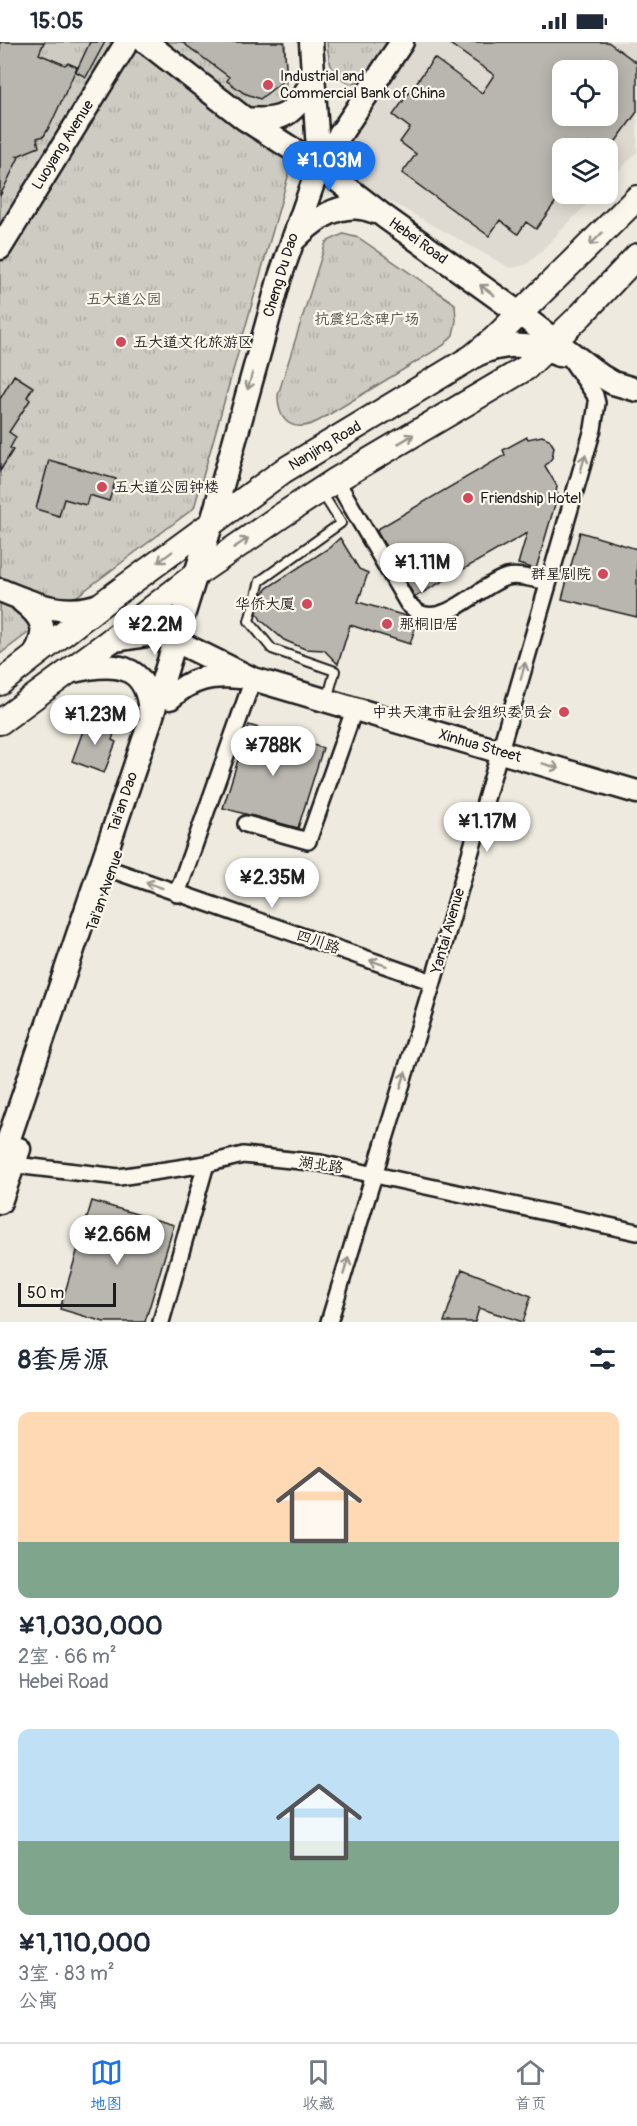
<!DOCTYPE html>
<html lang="zh">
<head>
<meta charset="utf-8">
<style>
	:root { --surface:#fff; --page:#f6f6f7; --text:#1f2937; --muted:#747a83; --line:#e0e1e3; --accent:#1a73e8 }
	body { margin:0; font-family:Pangolin,"LXGW WenKai TC",sans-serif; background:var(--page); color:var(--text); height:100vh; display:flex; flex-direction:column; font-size:22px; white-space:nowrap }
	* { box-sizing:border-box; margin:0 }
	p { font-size:20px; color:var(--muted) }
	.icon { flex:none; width:33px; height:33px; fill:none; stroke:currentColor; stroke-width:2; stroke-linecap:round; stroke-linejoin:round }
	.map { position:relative; height:1280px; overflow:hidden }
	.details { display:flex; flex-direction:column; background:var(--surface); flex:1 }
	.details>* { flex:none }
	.fabs { position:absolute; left:552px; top:18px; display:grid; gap:12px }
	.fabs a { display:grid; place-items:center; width:66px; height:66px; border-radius:12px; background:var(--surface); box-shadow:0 3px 15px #0003; font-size:30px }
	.scale { position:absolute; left:18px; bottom:15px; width:98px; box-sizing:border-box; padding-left:6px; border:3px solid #1c1c1c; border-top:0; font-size:16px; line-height:21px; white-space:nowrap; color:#1c1c1c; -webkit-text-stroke:4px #fbf7ec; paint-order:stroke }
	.price { position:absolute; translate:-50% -51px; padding:0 14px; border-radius:21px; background:#fff; color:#222; font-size:20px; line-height:39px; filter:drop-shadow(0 2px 3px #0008) }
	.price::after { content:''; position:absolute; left:50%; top:36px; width:18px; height:14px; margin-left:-9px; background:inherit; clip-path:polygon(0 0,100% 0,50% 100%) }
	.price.active { background:var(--accent); color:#fff }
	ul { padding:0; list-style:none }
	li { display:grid; align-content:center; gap:12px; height:318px; padding:0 18px }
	li span { display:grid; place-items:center; height:186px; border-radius:12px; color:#555 }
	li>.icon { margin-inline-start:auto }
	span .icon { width:108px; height:108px; fill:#fffc; stroke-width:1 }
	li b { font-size:26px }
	h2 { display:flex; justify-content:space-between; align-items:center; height:72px; padding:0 18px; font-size:26px }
	.status { display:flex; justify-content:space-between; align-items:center; height:42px; padding:0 30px; background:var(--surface); direction:ltr }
	.status svg { height:16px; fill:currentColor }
	.tab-bar { display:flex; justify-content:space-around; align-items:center; height:84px; border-top:2px solid var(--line); background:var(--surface); font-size:16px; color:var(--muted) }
	.tab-bar a { display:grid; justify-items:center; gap:3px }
	.tab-bar .active { color:var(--accent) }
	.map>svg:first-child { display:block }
	.built { fill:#dedad1; fill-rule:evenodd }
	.grass { fill:url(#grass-tufts); stroke:#75746f; stroke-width:1.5 }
	.building { fill:#b9b6af; stroke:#1c1c1c; stroke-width:1.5; fill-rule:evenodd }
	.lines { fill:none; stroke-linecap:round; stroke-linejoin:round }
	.lane-casing { stroke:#1c1c1c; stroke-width:12 }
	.street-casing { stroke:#1c1c1c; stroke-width:20 }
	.secondary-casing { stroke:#1c1c1c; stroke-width:27 }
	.primary-casing { stroke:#1c1c1c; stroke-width:28 }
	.lane { stroke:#fbf7ec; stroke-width:8 }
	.street { stroke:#fbf7ec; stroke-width:15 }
	.secondary { stroke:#fbf7ec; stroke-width:22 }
	.primary { stroke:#fbf7ec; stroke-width:24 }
	.oneway { stroke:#97948e }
	.poi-dot { fill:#d1495b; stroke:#fbf7ec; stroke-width:2 }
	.labels { text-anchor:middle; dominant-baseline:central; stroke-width:4.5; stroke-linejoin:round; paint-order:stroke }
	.poi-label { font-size:15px; fill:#1c1c1c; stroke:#fbf7ec; text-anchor:start }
	.street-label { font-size:15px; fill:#1c1c1c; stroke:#fbf7ec }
	.park-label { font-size:15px; fill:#51514e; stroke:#fbf7ec }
</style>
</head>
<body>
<div class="status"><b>15:05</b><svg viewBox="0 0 49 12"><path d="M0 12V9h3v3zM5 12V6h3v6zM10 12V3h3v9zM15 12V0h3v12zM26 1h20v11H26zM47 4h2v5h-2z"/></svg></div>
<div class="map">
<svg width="637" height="1280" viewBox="0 0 637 1280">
	<defs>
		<pattern id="grass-tufts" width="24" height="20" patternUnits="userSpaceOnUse" patternTransform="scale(1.5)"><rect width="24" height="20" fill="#ceccc2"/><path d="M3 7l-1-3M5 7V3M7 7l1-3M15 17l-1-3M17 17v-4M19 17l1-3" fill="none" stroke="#b0afa6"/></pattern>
	</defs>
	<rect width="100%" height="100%" fill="#eeeadf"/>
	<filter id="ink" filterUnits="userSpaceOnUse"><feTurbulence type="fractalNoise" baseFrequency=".0167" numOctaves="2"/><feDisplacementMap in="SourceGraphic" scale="12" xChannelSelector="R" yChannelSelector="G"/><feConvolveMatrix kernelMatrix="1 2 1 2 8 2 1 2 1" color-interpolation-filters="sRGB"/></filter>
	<g filter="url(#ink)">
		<path class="built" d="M406,0H637V110L608,140V106H562V152H597L532,218L526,223L510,226L325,123ZM562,28H608V74H562Z"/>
		<path class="grass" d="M0,0H285L288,135L194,466L0,612Z
			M327,0H394L372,35L350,42C330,30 329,23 327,0Z
			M343,192L359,196L455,262L456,279L453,293L444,303L320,378C295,392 278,382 278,353L326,200Z"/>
		<path class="building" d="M0,0H44L39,12L65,23L68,21L77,25L51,82L44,94L37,96L39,105L17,114L19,115L0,154Z
			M90,0H105L86,35L76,30Z
			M182,0H284L287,36L260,57L244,51L227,39L229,35Z
			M447,0H608L637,21V70L611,106H596L588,101L584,106H562V151L536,187L526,180L518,192L500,178L489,194L402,131L416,112L400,100L410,86L393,73L434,16L482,51L494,33ZM562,28H608V74H562Z
			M14,333L33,345L27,355L30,358L9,390L16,395L10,406L13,408L0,429V357Z
			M542,394L549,397L554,405L552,416L545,424L557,444L556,451L558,452L536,527L518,522L527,491L415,555L376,488L505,413L503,408L527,395L528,397Z
			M49,418L116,437L109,459L89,453L86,463L64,457L59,474L36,467Z
			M580,490L637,507V575L562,557Z
			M340,496L359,527L368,531L358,560L409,575L417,580L410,602L350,583L338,622L324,608L305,607L284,598L261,578L257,571L262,553L267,546L329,506Z
			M88,675L116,686L112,698L116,700L104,731L72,719Z
			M249,683L323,706L298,786L223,766Z
			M92,1159L174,1183L145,1280H104L60,1267Z
			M462,1227L531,1254L523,1280L479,1266L475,1280H444Z"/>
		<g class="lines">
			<g class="lane-casing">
				<path id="lane" d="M322,451L341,481L260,539L249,579L272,607L335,629L327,658"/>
			</g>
			<g class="street-casing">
				<path id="street" d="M336,438L408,562C412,565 416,569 419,571C447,584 481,542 507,535C519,532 536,538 548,540
					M246,782L308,799L354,668
					M101,824L433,940
					M177,852L253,637
					M6,1122L119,1135L206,1122L243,1113L320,1121L637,1190
					M161,1280L206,1122
					M329,1280L433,940L593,387L597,361L595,353L571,318"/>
			</g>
			<g class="secondary-casing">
				<path id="secondary" d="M146,0L245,77L319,124L385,175L520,272L601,334L613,341L637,348
					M245,77C285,80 292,73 312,40
					M319,124L402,0
					M294,198C315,176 344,156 375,170
					M0,206L127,0
					M476,313C503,300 531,301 559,313
					M0,548C34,562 65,576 102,562
					M22,559C45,577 48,588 34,614
					M110,599L147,593L168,595L253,637L637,750
					M68,630C111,620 148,618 150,672
					M170,656C191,636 212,632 240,635
					M0,1123L151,677L212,480L280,235L319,124L311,0
					M0,1160L19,1107"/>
			</g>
			<g class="primary-casing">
				<path id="primary" d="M0,641L103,561L283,429L472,315L494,297L637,156
					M0,680L110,599L195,533L281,474L336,438L526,326L581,273L637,214"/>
			</g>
			<use href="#lane" class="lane"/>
			<use href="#street" class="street"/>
			<use href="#secondary" class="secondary"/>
			<use href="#primary" class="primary"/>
		</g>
		<defs><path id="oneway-shaft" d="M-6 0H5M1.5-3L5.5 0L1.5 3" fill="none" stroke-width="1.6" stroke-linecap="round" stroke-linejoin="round" transform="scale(1.5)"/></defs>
		<g class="oneway">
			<use href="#oneway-shaft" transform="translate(596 197) rotate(135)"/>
			<use href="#oneway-shaft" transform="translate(487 248) rotate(-144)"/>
			<use href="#oneway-shaft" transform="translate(250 339) rotate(106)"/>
			<use href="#oneway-shaft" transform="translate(406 397) rotate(-31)"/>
			<use href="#oneway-shaft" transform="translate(583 421) rotate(-74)"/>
			<use href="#oneway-shaft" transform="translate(241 501) rotate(-34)"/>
			<use href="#oneway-shaft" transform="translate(165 515) rotate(143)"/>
			<use href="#oneway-shaft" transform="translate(523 629) rotate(-74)"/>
			<use href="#oneway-shaft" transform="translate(551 724) rotate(17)"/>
			<use href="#oneway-shaft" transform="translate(154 843) rotate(-160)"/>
			<use href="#oneway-shaft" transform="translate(378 921) rotate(-161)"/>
			<use href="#oneway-shaft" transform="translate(403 1038) rotate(-73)"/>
			<use href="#oneway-shaft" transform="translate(346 1224) rotate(-73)"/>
		</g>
	</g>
	<g class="poi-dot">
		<circle cx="268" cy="43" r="6"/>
		<circle cx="121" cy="300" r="6"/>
		<circle cx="102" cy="445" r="6"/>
		<circle cx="468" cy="456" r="6"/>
		<circle cx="603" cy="532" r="6"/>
		<circle cx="307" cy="562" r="6"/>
		<circle cx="387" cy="582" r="6"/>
		<circle cx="564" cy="670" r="6"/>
	</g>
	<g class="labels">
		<g class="poi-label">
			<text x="280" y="34">Industrial and<tspan x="280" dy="17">Commercial Bank of China</tspan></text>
			<text x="133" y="300">五大道文化旅游区</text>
			<text x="114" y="445">五大道公园钟楼</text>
			<text x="480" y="456">Friendship Hotel</text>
			<text x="591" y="532" text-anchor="end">群星剧院</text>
			<text x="295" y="562" text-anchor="end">华侨大厦</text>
			<text x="399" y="582">那桐旧居</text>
			<text x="552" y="670" text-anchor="end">中共天津市社会组织委员会</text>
		</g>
		<g class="street-label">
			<text transform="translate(63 103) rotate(-58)">Luoyang Avenue</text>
			<text transform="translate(418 199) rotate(36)">Hebei Road</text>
			<text transform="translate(281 233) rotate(-73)">Cheng Du Dao</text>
			<text transform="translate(325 404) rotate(-31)">Nanjing Road</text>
			<text transform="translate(480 704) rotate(16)">Xinhua Street</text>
			<text transform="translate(123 760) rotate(-71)">Tai'an Dao</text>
			<text transform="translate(105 849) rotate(-71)">Tai'an Avenue</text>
			<text transform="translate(448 889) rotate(-74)">Yantai Avenue</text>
			<text transform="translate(318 900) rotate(19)">四川路</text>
			<text transform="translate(321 1123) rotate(9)">湖北路</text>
		</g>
		<g class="park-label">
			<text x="124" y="257">五大道公园</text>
			<text x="367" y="277">抗震纪念碑广场</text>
		</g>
	</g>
</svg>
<div class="fabs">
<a><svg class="icon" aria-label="locate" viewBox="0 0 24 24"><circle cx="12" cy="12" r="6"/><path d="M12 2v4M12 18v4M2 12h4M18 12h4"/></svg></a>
<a><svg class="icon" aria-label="layers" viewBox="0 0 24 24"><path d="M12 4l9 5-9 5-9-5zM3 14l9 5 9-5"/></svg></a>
</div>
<div class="scale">50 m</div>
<b class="price active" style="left:329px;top:150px">¥1.03M</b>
<b class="price" style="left:422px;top:552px">¥1.11M</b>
<b class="price" style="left:155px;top:614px">¥2.2M</b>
<b class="price" style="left:95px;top:704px">¥1.23M</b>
<b class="price" style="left:273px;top:735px">¥788K</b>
<b class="price" style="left:487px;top:811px">¥1.17M</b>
<b class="price" style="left:272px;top:867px">¥2.35M</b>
<b class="price" style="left:117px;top:1224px">¥2.66M</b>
</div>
<section class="details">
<h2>8套房源<svg class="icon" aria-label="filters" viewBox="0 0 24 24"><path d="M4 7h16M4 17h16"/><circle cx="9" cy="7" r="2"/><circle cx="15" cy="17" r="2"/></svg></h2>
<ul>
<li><span style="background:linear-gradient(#ffd9b3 70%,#7fa58c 0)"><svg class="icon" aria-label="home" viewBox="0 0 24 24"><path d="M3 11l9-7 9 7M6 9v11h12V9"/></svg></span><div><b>¥1,030,000</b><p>2室 · 66 m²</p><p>Hebei Road</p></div></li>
<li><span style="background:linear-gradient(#bfe0f5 60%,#7fa58c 0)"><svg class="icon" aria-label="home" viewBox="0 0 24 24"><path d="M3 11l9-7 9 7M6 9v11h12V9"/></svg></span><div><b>¥1,110,000</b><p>3室 · 83 m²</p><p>公寓</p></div></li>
</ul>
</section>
<nav class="tab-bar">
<a class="active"><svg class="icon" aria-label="map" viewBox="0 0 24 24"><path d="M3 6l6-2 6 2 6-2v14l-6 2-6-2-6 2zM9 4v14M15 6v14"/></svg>地图</a>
<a><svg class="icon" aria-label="saved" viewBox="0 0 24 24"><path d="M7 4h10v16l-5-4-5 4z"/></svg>收藏</a>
<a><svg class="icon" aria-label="home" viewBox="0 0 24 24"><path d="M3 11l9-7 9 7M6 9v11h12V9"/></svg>首页</a>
</nav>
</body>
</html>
